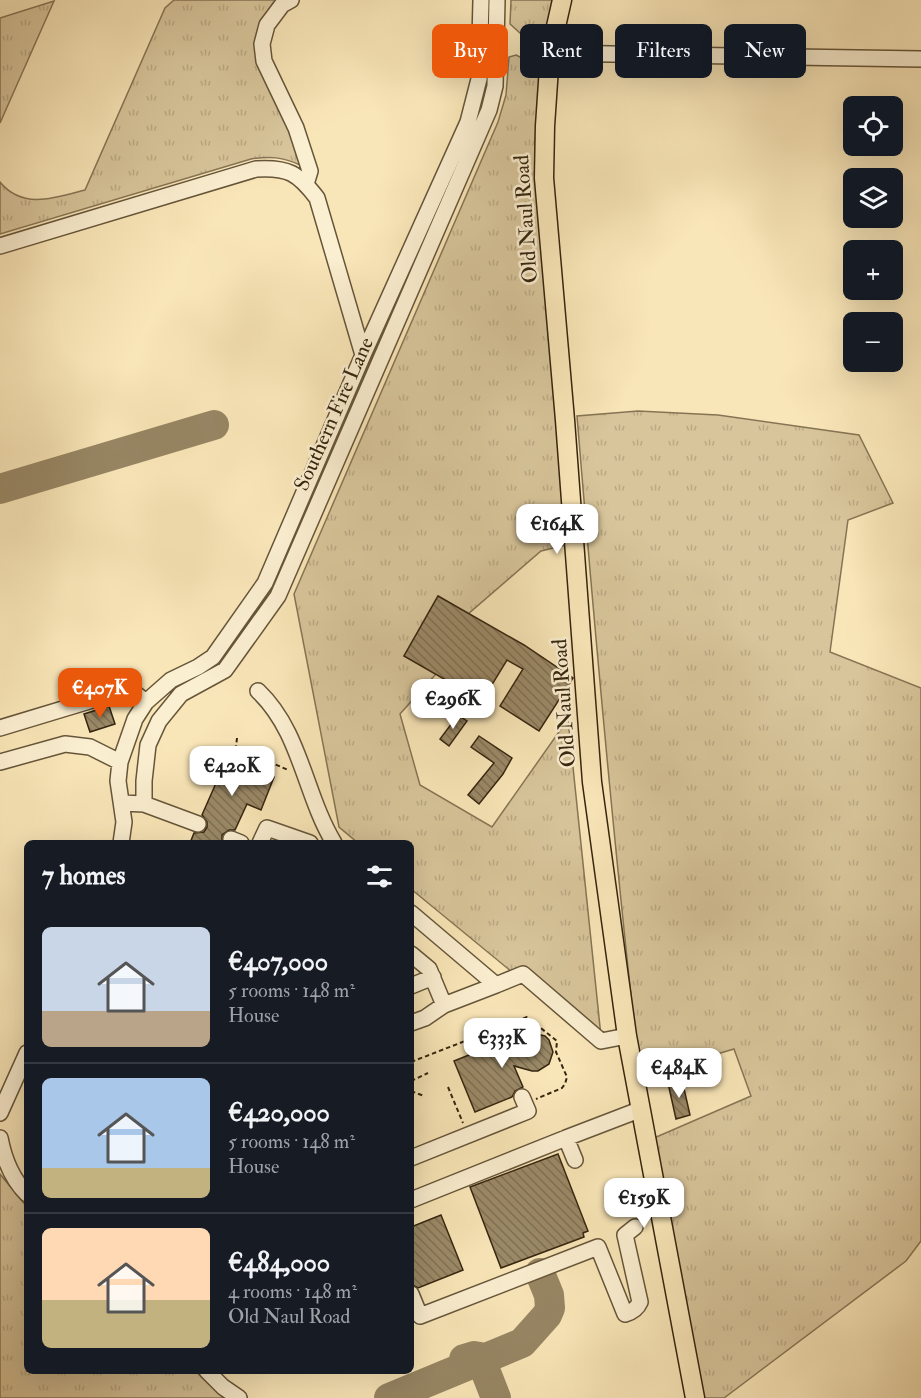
<!DOCTYPE html>
<html lang="en">
<head>
<meta charset="utf-8">
<style>
	:root { --surface:#171b24; --page:#242831; --text:#f1f3f6; --muted:#9ea1a6; --line:#363941; --accent:#ea580c }
	body { margin:0; font-family:"IM FELL Double Pica",serif; background:var(--page); color:var(--text); height:100vh; display:flex; flex-direction:column; font-size:22px; white-space:nowrap }
	* { box-sizing:border-box; margin:0 }
	p { font-size:20px; color:var(--muted) }
	.icon { flex:none; width:33px; height:33px; fill:none; stroke:currentColor; stroke-width:2; stroke-linecap:round; stroke-linejoin:round }
	.map { position:relative; flex:1; overflow:hidden }
	.drawer { position:absolute; left:24px; top:840px; width:390px; height:534px; display:flex; flex-direction:column; background:var(--surface); border-radius:9px; box-shadow:0 6px 24px #0002 }
	.drawer>* { flex:none }
	.guide { position:absolute; left:432px; top:24px; width:399px; height:54px; display:flex; gap:12px }
	.tools { position:absolute; left:843px; top:96px; display:grid; gap:12px }
	.tools a { display:grid; place-items:center; width:60px; height:60px; border-radius:9px; background:var(--surface); box-shadow:0 6px 24px #0002; font-size:30px }
	.price { position:absolute; translate:-50% -51px; padding:0 14px; border-radius:12px; background:#fff; color:#222; font-size:20px; line-height:39px; filter:drop-shadow(0 2px 3px #0008) }
	.price::after { content:''; position:absolute; left:50%; top:36px; width:18px; height:14px; margin-left:-9px; background:inherit; clip-path:polygon(0 0,100% 0,50% 100%) }
	.price.selected { background:var(--accent); color:#fff }
	ul { padding:0; list-style:none }
	li { display:flex; align-items:center; gap:18px; height:150px; padding:0 18px }
	li+li { border-top:2px solid var(--line) }
	li span { display:grid; place-items:center; flex:none; width:168px; height:120px; border-radius:9px; color:#555 }
	li>.icon { margin-inline-start:auto }
	span .icon { width:72px; height:72px; fill:#fffc; stroke-width:1 }
	li b { font-size:26px }
	h2 { display:flex; justify-content:space-between; align-items:center; height:72px; padding:0 18px; font-size:26px }
	.tag { padding:0 21px; border-radius:9px; background:var(--surface); box-shadow:0 6px 24px #0002; font-size:21px; line-height:54px }
	.tag.selected { background:var(--accent); color:#fff }
	.map>svg:first-child { display:block }
	.grass { fill:url(#grass-tufts); stroke:#867555; stroke-width:1.5 }
	.lines { fill:none; stroke-linecap:round; stroke-linejoin:round }
	.taxiway { stroke:#978664; stroke-width:30 }
	.building { fill:url(#building-back-hatch); stroke:#35250f; stroke-width:1.5 }
	.minor-casing { stroke:#665539; stroke-width:18 }
	.major-casing { stroke:#35250f; stroke-width:21 }
	.path { stroke:#35250f; stroke-width:2; stroke-dasharray:4.5 3; stroke-linecap:butt }
	.minor { stroke:#fbefd1; stroke-width:15 }
	.major { stroke:#f9e6b8; stroke-width:18 }
	.labels { text-anchor:middle; dominant-baseline:central; stroke-width:5; stroke-linejoin:round; paint-order:stroke }
	.street-label { font-size:21px; fill:#35250f; stroke:#fbefd1 }
</style>
</head>
<body>
<div class="map">
<svg width="921" height="1398" viewBox="0 0 921 1398">
	<defs>
		<pattern id="grass-tufts" width="24" height="20" patternUnits="userSpaceOnUse" patternTransform="scale(1.5)"><rect width="24" height="20" fill="#d8c59b"/><path d="M3 7l-1-3M5 7V3M7 7l1-3M15 17l-1-3M17 17v-4M19 17l1-3" fill="none" stroke="#baa984"/></pattern>
		<pattern id="building-back-hatch" width="6" height="6" patternUnits="userSpaceOnUse" patternTransform="scale(1.5)"><rect width="6" height="6" fill="#9b8967"/><path d="M-1 5l2 2M0 0l6 6M5-1l2 2" fill="none" stroke="#7f7053"/></pattern>
	</defs>
	<rect width="100%" height="100%" fill="#f9e6b8"/>
	<filter id="stains"><feTurbulence type="fractalNoise" baseFrequency=".00333" numOctaves="4"/><feColorMatrix values="0 0 0 0 .2 0 0 0 0 .09 0 0 0 0 .02 0 0 0 .5 -.17"/></filter>
	<radialGradient id="worn" r=".72"><stop offset=".6" stop-color="#630" stop-opacity="0"/><stop offset="1" stop-color="#630" stop-opacity=".3"/></radialGradient>
	<path class="grass" d="M174,0H278L273,3L261,21L300,165C283,157 270,156 251,159L0,234V182C23,210 55,198 85,190L165,8Z
		M511,0H554L546,38L520,33L510,24Z
		M54,1L0,123V18Z
		M516,55L538,66L542,71L535,140L566,545L541,551L468,614L438,596L404,656L436,674L400,714L420,785L492,827L568,719L602,1046L411,889V843H358L339,827L294,594L498,122L506,95L509,57Z
		M638,411L718,415L859,435L893,503L848,520L830,652L921,688V1241L906,1261L724,1398H701L654,1138L751,1096L734,1049L640,1077C615,857 595,636 577,416Z
		M0,1174L27,1207V1371H195L224,1398H0Z"/>
	<g class="lines">
		<path class="taxiway" d="M0,489L214,425
			M464,1359L474,1356L480,1357L496,1398
			M389,1398L522,1343L547,1315L550,1308L549,1295L540,1273"/>
	</g>
	<path class="building" d="M438,596L524,645L573,678L539,731L500,706L523,669L507,660L482,701L404,656Z
		M109,706L115,724L90,732L84,714Z
		M458,715L467,721L449,746L440,739Z
		M479,736L512,758L503,774L479,804L468,795L494,763L471,747Z
		M222,752L274,777L261,810L247,804L235,830H229L222,835V843H190L194,833L204,832L207,827V822L202,815L220,774L214,772L217,761Z
		M532,1033L545,1036L549,1040L553,1052L549,1064L538,1071H532L514,1066L523,1087L515,1091L512,1097L475,1112L454,1061L504,1041L509,1053L521,1038Z
		M682,1080L690,1115L676,1119L668,1083Z
		M558,1154L588,1231L583,1233L584,1237L501,1268L470,1187Z
		M441,1215L463,1270L418,1288L411,1284V1227Z"/>
	<g class="lines">
		<g class="minor-casing">
			<path id="minor" d="M291,0L282,5L267,25L262,44L264,61L296,128L310,171L306,184
				M550,53L921,59
				M0,246L256,169C288,167 298,173 317,198L363,355L265,583L213,657L198,667L171,680L146,702L135,719L120,762L118,781L124,822L121,843
				M363,355L468,122L479,79L481,0
				M258,691C301,732 304,793 334,843
				M0,728L119,692L136,694L146,702
				M0,762L65,744L90,747L120,762
				M122,803L144,804L198,824
				M144,804V781L148,745L159,721L181,694L225,670L278,596L489,110L495,86L497,0
				M231,839L241,843
				M260,843L267,828L310,843
				M411,913L496,985L523,974L601,1041L627,1036
				M411,954L429,969L444,1005
				M411,986L433,977
				M411,1023L425,1018L444,1005L496,985
				M0,1113L27,1053
				M0,1138C4,1159 11,1178 27,1194
				M566,1138L639,1110
				M411,1158L528,1111L522,1097
				M411,1200L566,1138L575,1160
				M411,1294L420,1316L598,1247L625,1314C632,1312 637,1309 640,1302L625,1235L635,1227
				M207,1371L223,1387L239,1398"/>
		</g>
		<g class="major-casing">
			<path id="major" d="M562,0L550,53L545,126L544,178L565,420L592,782L627,1036L695,1398"/>
		</g>
		<path class="path" d="M237,738L236,747L288,770
			M260,758L263,749
			M411,1062L527,1017L557,1041L556,1052L567,1077L565,1084L562,1088L536,1099
			M411,1081L428,1073
			M448,1087L463,1123
			M411,1091L424,1096"/>
		<use href="#minor" class="minor"/>
		<use href="#major" class="major"/>
	</g>
	<g class="labels">
		<g class="street-label">
			<text transform="translate(526 219) rotate(-94)">Old Naul Road</text>
			<text transform="translate(334 414) rotate(-66)">Southern Fire Lane</text>
			<text transform="translate(564 703) rotate(-94)">Old Naul Road</text>
		</g>
	</g>
	<rect width="100%" height="100%" filter="url(#stains)"/>
	<rect width="100%" height="100%" fill="url(#worn)"/>
</svg>
<div class="tools">
<a><svg class="icon" aria-label="locate" viewBox="0 0 24 24"><circle cx="12" cy="12" r="6"/><path d="M12 2v4M12 18v4M2 12h4M18 12h4"/></svg></a>
<a><svg class="icon" aria-label="layers" viewBox="0 0 24 24"><path d="M12 4l9 5-9 5-9-5zM3 14l9 5 9-5"/></svg></a>
<a>+</a>
<a>−</a>
</div>
<b class="price" style="left:557px;top:555px">€164K</b>
<b class="price selected" style="left:100px;top:719px">€407K</b>
<b class="price" style="left:453px;top:730px">€296K</b>
<b class="price" style="left:232px;top:797px">€420K</b>
<b class="price" style="left:502px;top:1069px">€333K</b>
<b class="price" style="left:679px;top:1099px">€484K</b>
<b class="price" style="left:644px;top:1229px">€159K</b>
<div class="guide">
<a class="tag selected">Buy</a>
<a class="tag">Rent</a>
<a class="tag">Filters</a>
<a class="tag">New</a>
</div>
<section class="drawer">
<h2>7 homes<svg class="icon" aria-label="filters" viewBox="0 0 24 24"><path d="M4 7h16M4 17h16"/><circle cx="9" cy="7" r="2"/><circle cx="15" cy="17" r="2"/></svg></h2>
<ul>
<li><span style="background:linear-gradient(#c9d6e8 70%,#b9a48a 0)"><svg class="icon" aria-label="home" viewBox="0 0 24 24"><path d="M3 11l9-7 9 7M6 9v11h12V9"/></svg></span><div><b>€407,000</b><p>5 rooms · 148 m²</p><p>House</p></div></li>
<li><span style="background:linear-gradient(#a9c7e8 75%,#c2b280 0)"><svg class="icon" aria-label="home" viewBox="0 0 24 24"><path d="M3 11l9-7 9 7M6 9v11h12V9"/></svg></span><div><b>€420,000</b><p>5 rooms · 148 m²</p><p>House</p></div></li>
<li><span style="background:linear-gradient(#ffd9b3 60%,#c2b280 0)"><svg class="icon" aria-label="home" viewBox="0 0 24 24"><path d="M3 11l9-7 9 7M6 9v11h12V9"/></svg></span><div><b>€484,000</b><p>4 rooms · 148 m²</p><p>Old Naul Road</p></div></li>
</ul>
</section>
</div>
</body>
</html>
